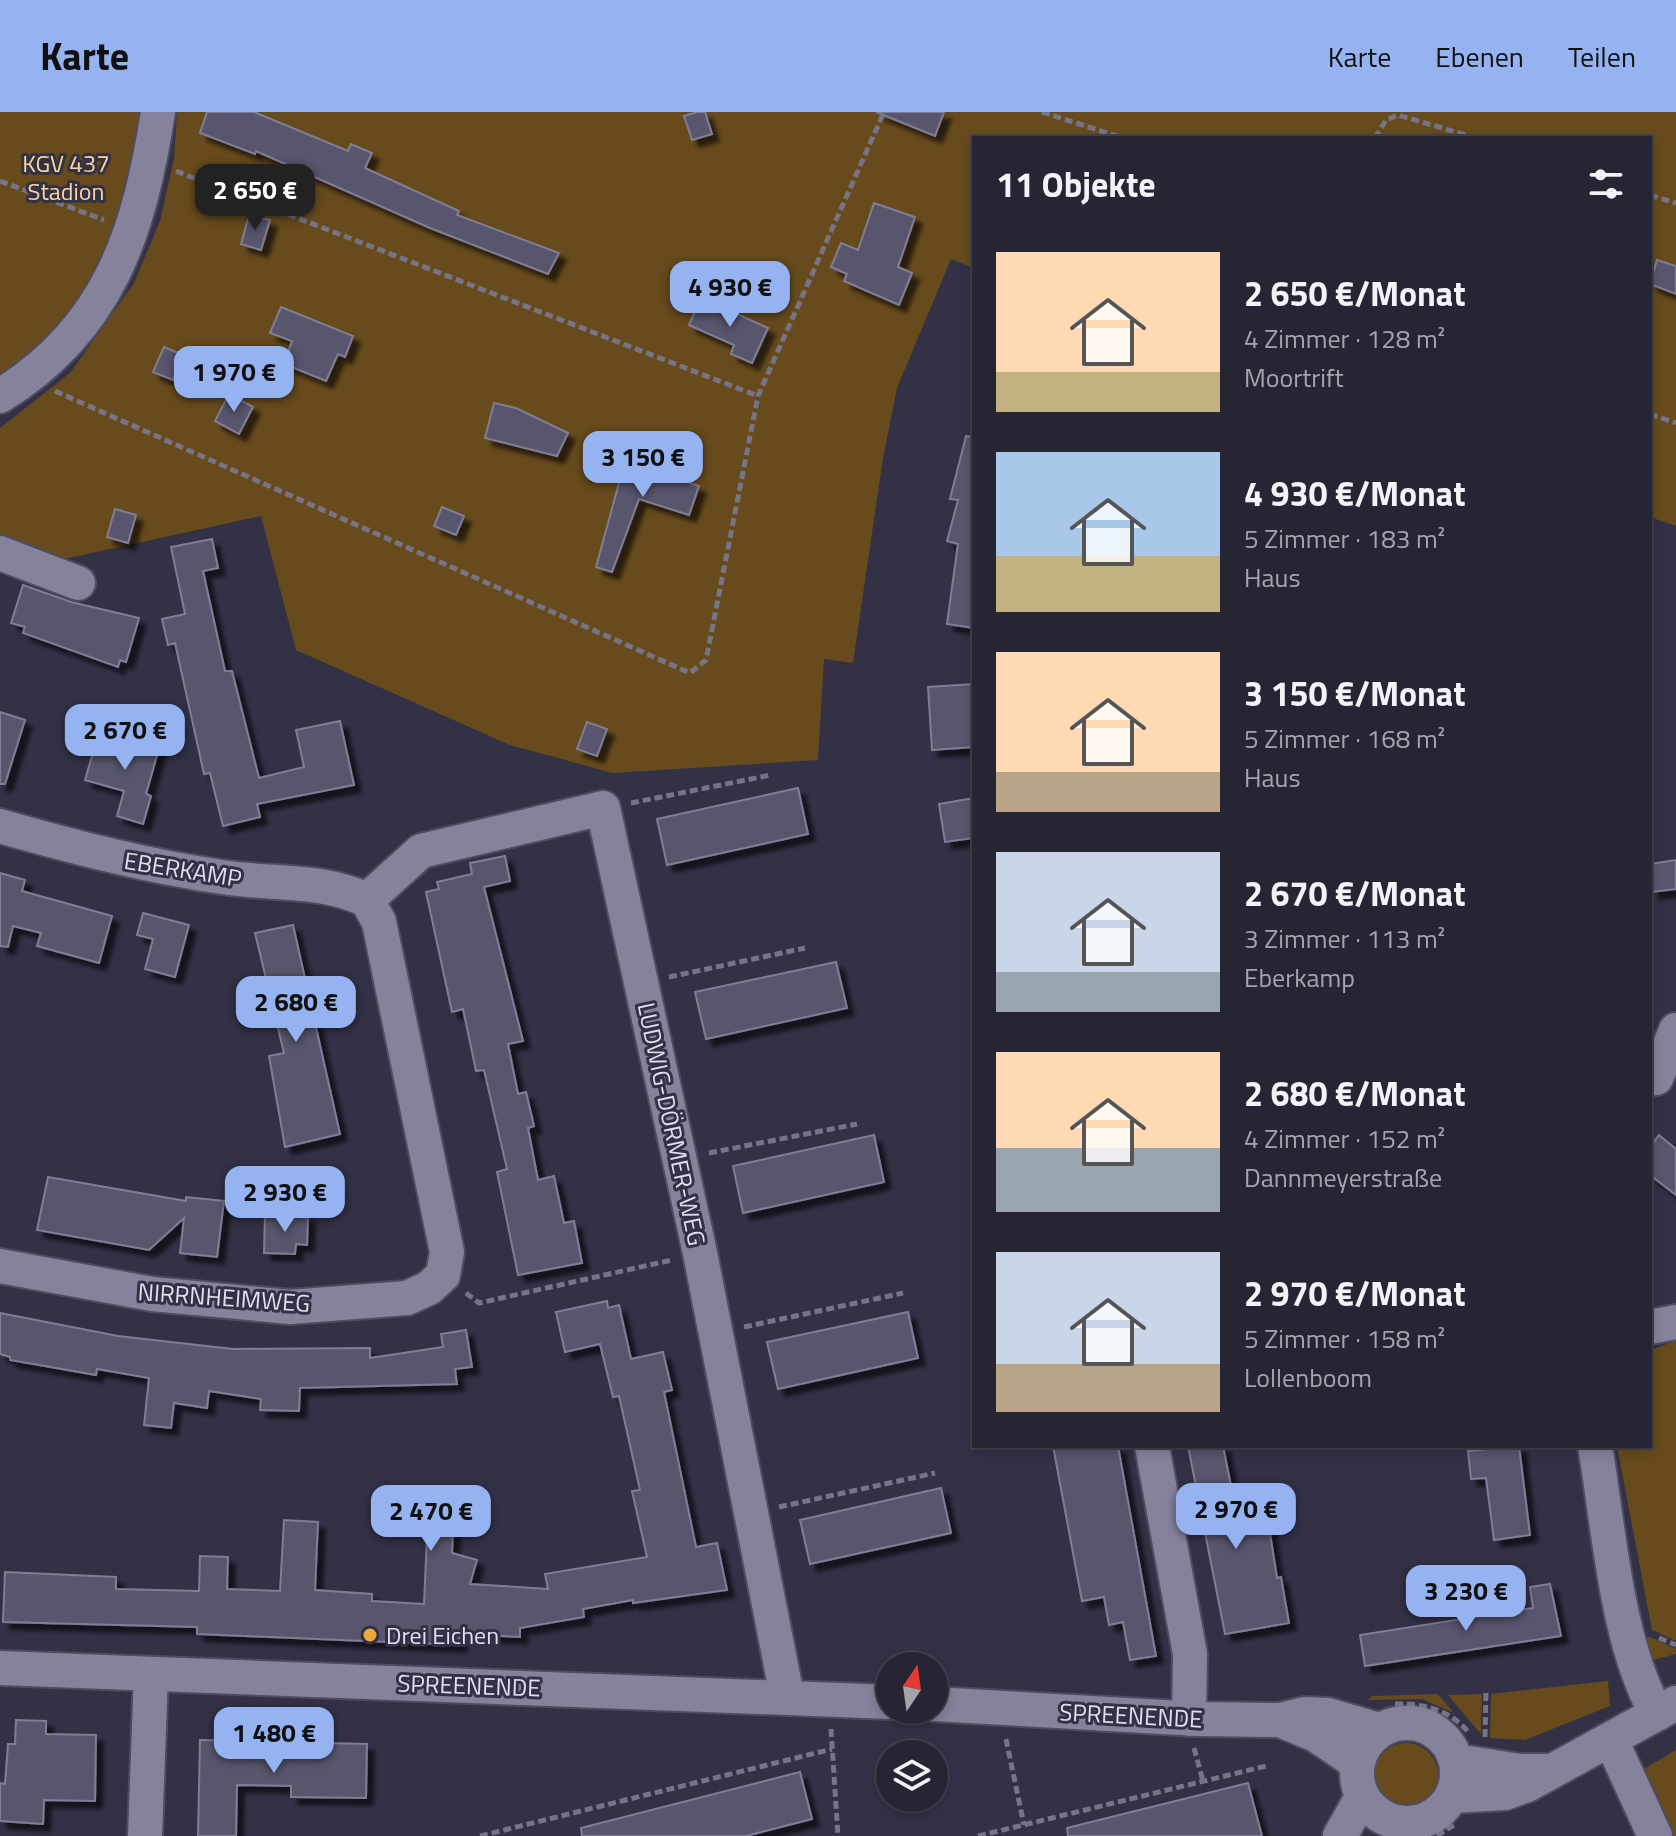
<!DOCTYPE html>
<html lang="de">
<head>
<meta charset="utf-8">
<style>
	:root { --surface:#262534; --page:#323140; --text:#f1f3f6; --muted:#a4a5ac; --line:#42424f; --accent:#95b2f1 }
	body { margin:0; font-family:"Titillium Web",sans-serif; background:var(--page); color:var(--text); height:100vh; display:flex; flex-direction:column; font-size:30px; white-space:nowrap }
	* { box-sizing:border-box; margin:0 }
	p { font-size:26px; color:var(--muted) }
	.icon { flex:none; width:44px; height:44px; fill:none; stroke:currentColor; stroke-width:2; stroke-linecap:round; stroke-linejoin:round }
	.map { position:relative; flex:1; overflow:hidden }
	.sheet { position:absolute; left:972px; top:24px; width:680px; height:1312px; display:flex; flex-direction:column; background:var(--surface); border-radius:0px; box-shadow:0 4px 12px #0003,0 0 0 2px var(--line) }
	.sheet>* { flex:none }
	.needle { width:52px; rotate:13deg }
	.fabs { position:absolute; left:876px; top:1540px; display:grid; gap:16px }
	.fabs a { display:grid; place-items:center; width:72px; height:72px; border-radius:50%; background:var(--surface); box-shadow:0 4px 12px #0003,0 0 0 2px var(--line); font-size:40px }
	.price { position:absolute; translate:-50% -68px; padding:0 18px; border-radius:16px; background:var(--accent); color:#111; font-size:26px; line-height:52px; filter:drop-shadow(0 2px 4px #0008) }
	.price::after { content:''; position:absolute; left:50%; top:48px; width:24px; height:18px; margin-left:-12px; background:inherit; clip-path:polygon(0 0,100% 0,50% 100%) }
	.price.selected { background:#222; color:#fff }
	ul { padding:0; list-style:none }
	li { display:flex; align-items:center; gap:24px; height:200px; padding:0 24px }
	li span { display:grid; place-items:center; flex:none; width:224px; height:160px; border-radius:0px; color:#555 }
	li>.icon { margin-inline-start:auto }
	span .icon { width:96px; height:96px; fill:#fffc; stroke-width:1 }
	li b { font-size:34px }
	h2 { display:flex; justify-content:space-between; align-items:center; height:96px; padding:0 24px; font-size:34px }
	header { display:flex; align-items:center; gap:48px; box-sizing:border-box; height:112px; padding:0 40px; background:var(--accent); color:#111 }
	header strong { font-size:38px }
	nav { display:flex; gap:44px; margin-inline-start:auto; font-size:28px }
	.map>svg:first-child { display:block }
	.green { fill:#674b1d }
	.building { fill:#58566d; stroke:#807d96; stroke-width:2; filter:url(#shadow) }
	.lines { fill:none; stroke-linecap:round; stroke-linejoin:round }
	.minor-casing { stroke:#4e4c5e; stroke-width:38 }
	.path { stroke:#767486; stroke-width:5; stroke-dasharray:8 4; stroke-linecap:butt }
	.minor { stroke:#85839c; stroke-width:34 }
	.poi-dot { fill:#ebaa39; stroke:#333146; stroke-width:3 }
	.labels { text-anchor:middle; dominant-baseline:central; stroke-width:6; stroke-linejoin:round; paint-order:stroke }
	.park-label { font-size:24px; fill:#fcd499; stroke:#333146 }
	.street-label { font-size:24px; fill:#e0dfed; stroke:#333146 }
	.poi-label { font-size:24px; fill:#e0dfed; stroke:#333146; text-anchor:start }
</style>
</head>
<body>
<header>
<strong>Karte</strong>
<nav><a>Karte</a><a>Ebenen</a><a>Teilen</a></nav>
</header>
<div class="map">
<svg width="1676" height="1724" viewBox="0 0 1676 1724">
	<defs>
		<filter id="shadow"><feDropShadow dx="7" dy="7" stdDeviation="2" flood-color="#0009"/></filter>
	</defs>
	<rect width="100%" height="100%" fill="#333146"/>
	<path class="green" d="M0,0H142L118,120L68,214L0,272Z
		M177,0H1676V414L1650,405V26H974V156L951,147L897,276L883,346L853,551L824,547L818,648L613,661L510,633L296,538L261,404L55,449L0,428V316L70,261L134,171L160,109L174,47Z
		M1676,1228V1529L1652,1518L1617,1334H1650V1239Z
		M1650,1525L1676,1537V1542L1650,1549L1644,1526Z
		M1608,1569L1610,1594L1525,1628L1490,1626L1491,1582Z
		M1438,1582L1454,1601L1422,1587L1368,1588L1372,1584Z
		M1482,1582L1481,1622L1448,1583Z
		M1374 1663a32 32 0 1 1 64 0a32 32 0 1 1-64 0Z
		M1676,1638V1724H1667L1637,1661Z"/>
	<path class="building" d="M207,0H254L348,39L351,32L372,41L365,56L459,99L457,103L559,141L548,162L430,116L256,39L255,42L200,21Z
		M698,0H705L712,22L692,28L684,4Z
		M876,0H944L935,24Z
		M874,91L915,105L898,155L912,161L899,193L844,169L847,162L831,155L841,131L858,138Z
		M249,103L270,108L261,138L241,132Z
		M1657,148L1676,154V182L1650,172Z
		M701,186L768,216L752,251L731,242L734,233L689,213Z
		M281,195L353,224L345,245L338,242L326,269L284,252L292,229L270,221Z
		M164,235L184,243L173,268L153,260Z
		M229,282L253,295L239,322L215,309Z
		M494,291L516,296L568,321L557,344L485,326Z
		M966,324L974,325V516L947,512L958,432L947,429L958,388L950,387Z
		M628,338L685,357L682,368L699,374L689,403L639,387L612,460L596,455Z
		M442,395L464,404L456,423L434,414Z
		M115,397L136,403L128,431L107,425Z
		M212,427L218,456L203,459L225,559H232L259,666L304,655L296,618L340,609L354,673L257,692L260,705L223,714L210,661L204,662L175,531L168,533L162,507L185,502L171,435Z
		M23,473L71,490L139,506L126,550L120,548L118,555L23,521L25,515L11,511Z
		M974,572V635L932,638L928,575Z
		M0,600L25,608L5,672H0Z
		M587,610L607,617L597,644L577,637Z
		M99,620L132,630L134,626L160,633L146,682L151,684L143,712L117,704L124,679L85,668Z
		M798,676L808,722L667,753L657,707Z
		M974,686V726L945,730L939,692Z
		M505,744L510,769L484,775L523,929L508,932L518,982L526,980L534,1014L528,1016L538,1068L554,1064L564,1111L574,1109L582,1151L518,1163L497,1060L507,1057L484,958L476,959L463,897L452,900L426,780L439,777L437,770L472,762L470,751Z
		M1676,748V777L1652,780L1650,752Z
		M0,761L25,768L22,779L112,804L99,851L37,834L41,821L13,814L8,835L0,834Z
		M143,801L189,813L175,865L145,857L153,827L137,823Z
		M293,813L340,1022L285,1035L269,944L284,941L255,821Z
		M836,850L847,896L706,927L695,880Z
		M874,1023L884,1070L743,1101L733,1054Z
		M1659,1023L1676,1037V1083L1650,1063V1035Z
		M48,1065L186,1089V1085L224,1089L217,1145L180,1141L184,1106L149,1138L37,1118Z
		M265,1103L308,1104L307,1133L296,1132L295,1142L264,1141Z
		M607,1189L608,1196L619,1193L631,1247L663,1240L672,1278L664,1280L696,1435L717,1431L727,1478L633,1491V1488L583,1497L584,1505L520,1516V1525L460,1522V1533L197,1522V1515L3,1510L5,1460L116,1465V1477L199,1479L200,1444L228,1445L227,1477L280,1479L284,1408L318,1410L315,1478L372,1482V1489L424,1492L429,1378L455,1376L452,1441L477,1448L470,1472L548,1477L545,1462L647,1445L632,1379L640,1378L619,1284L613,1285L600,1232L565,1240L556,1200Z
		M908,1200L918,1246L778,1277L767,1230Z
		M0,1201L118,1224L233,1237L370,1236V1246L443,1235L441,1222L466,1218L472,1255L455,1257L457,1272L300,1276L299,1299L260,1298L261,1287L209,1279L207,1296L174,1291L171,1316L144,1313L149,1266L97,1257L96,1263L10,1248V1245L0,1242Z
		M1053,1334H1118L1156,1544L1130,1548L1123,1510L1109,1513L1104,1485L1082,1489Z
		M1188,1334H1223L1240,1419L1269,1415L1277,1466L1281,1465L1289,1511L1225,1522Z
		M1519,1334L1530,1423L1494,1428L1486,1366L1471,1367L1468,1339Z
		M941,1376L951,1421L810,1452L800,1408Z
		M1550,1472L1561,1524L1365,1554L1360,1523L1533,1496L1530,1475Z
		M16,1608L46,1609V1622L96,1623L95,1689L44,1688L43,1712L0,1709V1671L5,1672L8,1632H15Z
		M200,1628L367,1632L366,1686L291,1685V1674L237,1673L236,1724H198Z
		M800,1660L812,1707L746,1724H582L581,1716Z
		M1248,1671L1262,1724H1068L1067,1716Z"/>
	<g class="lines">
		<g class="minor-casing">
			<path id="minor" d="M0,284C109,217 139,121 158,0
				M0,441L78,471
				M0,714C74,735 146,754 222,765C272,773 320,766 367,788
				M367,788L421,739L603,696L700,1141L787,1584
				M1650,967L1656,966L1676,918
				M0,1154L152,1182L290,1195L407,1186L429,1176L443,1163L447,1140L379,810L367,788
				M1650,1215L1676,1210
				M1152,1334L1190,1542L1189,1607
				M1595,1334C1609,1416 1616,1530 1657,1602
				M0,1556L890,1590
				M934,1592L1198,1607L1280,1608L1305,1602L1328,1603L1379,1618
				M1280,1608L1316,1623L1357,1651
				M1357 1661a50 50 0 1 1 100 0a50 50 0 1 1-100 0Z
				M1611,1628L1655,1724
				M1456,1649L1520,1659H1547
				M1452,1684L1505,1681L1527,1673L1676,1591
				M145,1724L151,1562
				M1340,1724L1362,1685"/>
		</g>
		<path class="path" d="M1042,0L1123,26
			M1375,26L1386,8L1398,3L1476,26
			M176,59L758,284
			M0,69L104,108
			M1650,83L1676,91
			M55,279L690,561L706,548L758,284L884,0
			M1650,302L1676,311
			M631,691L771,663
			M669,865L805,836
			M709,1041L857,1012
			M466,1181L479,1191L672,1148
			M744,1215L903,1181
			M779,1395L935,1361
			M1659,1526L1676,1533
			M1395,1592C1422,1591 1451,1598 1468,1620
			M831,1617L838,1724
			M1485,1625L1486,1578
			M1006,1627L1024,1713
			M1194,1636L1203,1669
			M480,1724L832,1637
			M978,1724L1266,1654
			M1437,1724L1454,1713"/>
		<use href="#minor" class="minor"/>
	</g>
	<circle class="poi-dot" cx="370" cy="1523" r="8"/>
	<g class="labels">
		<g class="park-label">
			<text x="66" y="51">KGV 437<tspan x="66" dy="28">Stadion</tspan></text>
		</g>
		<g class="street-label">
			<text transform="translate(183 757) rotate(9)">EBERKAMP</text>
			<text transform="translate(672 1012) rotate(78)">LUDWIG-DÖRMER-WEG</text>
			<text transform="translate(224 1185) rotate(4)">NIRRNHEIMWEG</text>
			<text transform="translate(469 1573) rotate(2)">SPREENENDE</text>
			<text transform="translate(1131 1603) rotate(3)">SPREENENDE</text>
		</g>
		<g class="poi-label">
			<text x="386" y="1523">Drei Eichen</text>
		</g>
	</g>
</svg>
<div class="fabs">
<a><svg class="needle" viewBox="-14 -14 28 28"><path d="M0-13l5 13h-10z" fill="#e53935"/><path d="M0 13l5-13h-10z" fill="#a4a5ac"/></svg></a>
<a><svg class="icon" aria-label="layers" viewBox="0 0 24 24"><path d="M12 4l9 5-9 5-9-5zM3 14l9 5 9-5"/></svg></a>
</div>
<b class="price selected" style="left:255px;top:120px">2 650 €</b>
<b class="price" style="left:730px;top:217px">4 930 €</b>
<b class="price" style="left:234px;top:302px">1 970 €</b>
<b class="price" style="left:643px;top:387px">3 150 €</b>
<b class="price" style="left:125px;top:660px">2 670 €</b>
<b class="price" style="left:296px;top:932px">2 680 €</b>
<b class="price" style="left:285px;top:1122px">2 930 €</b>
<b class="price" style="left:1236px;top:1439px">2 970 €</b>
<b class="price" style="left:431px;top:1441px">2 470 €</b>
<b class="price" style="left:1466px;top:1521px">3 230 €</b>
<b class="price" style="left:274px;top:1663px">1 480 €</b>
<section class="sheet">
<h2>11 Objekte<svg class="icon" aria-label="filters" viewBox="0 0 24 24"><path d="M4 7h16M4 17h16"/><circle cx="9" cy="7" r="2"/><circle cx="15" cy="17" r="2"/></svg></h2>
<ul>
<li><span style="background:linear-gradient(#ffd9b3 75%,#c2b280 0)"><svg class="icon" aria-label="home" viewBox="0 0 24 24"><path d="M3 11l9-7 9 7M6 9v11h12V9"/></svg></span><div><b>2 650 €/Monat</b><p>4 Zimmer · 128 m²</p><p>Moortrift</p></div></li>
<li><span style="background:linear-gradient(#a9c7e8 65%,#c2b280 0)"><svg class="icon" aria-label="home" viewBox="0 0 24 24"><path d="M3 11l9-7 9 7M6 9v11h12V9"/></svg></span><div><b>4 930 €/Monat</b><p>5 Zimmer · 183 m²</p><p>Haus</p></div></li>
<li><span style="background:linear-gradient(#ffd9b3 75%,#b9a48a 0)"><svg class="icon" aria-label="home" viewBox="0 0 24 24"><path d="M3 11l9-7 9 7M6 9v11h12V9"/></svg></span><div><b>3 150 €/Monat</b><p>5 Zimmer · 168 m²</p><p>Haus</p></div></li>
<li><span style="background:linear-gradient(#c9d6e8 75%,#9aa5b1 0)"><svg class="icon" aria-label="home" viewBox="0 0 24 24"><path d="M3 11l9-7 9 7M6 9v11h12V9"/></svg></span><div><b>2 670 €/Monat</b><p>3 Zimmer · 113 m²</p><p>Eberkamp</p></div></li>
<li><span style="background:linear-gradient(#ffd9b3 60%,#9aa5b1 0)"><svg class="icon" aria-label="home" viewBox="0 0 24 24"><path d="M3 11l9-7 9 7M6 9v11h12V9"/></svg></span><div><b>2 680 €/Monat</b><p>4 Zimmer · 152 m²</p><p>Dannmeyerstraße</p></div></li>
<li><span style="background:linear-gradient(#c9d6e8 70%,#b9a48a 0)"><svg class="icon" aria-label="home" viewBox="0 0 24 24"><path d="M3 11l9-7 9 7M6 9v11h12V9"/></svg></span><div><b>2 970 €/Monat</b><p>5 Zimmer · 158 m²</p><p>Lollenboom</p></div></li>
</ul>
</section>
</div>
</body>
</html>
